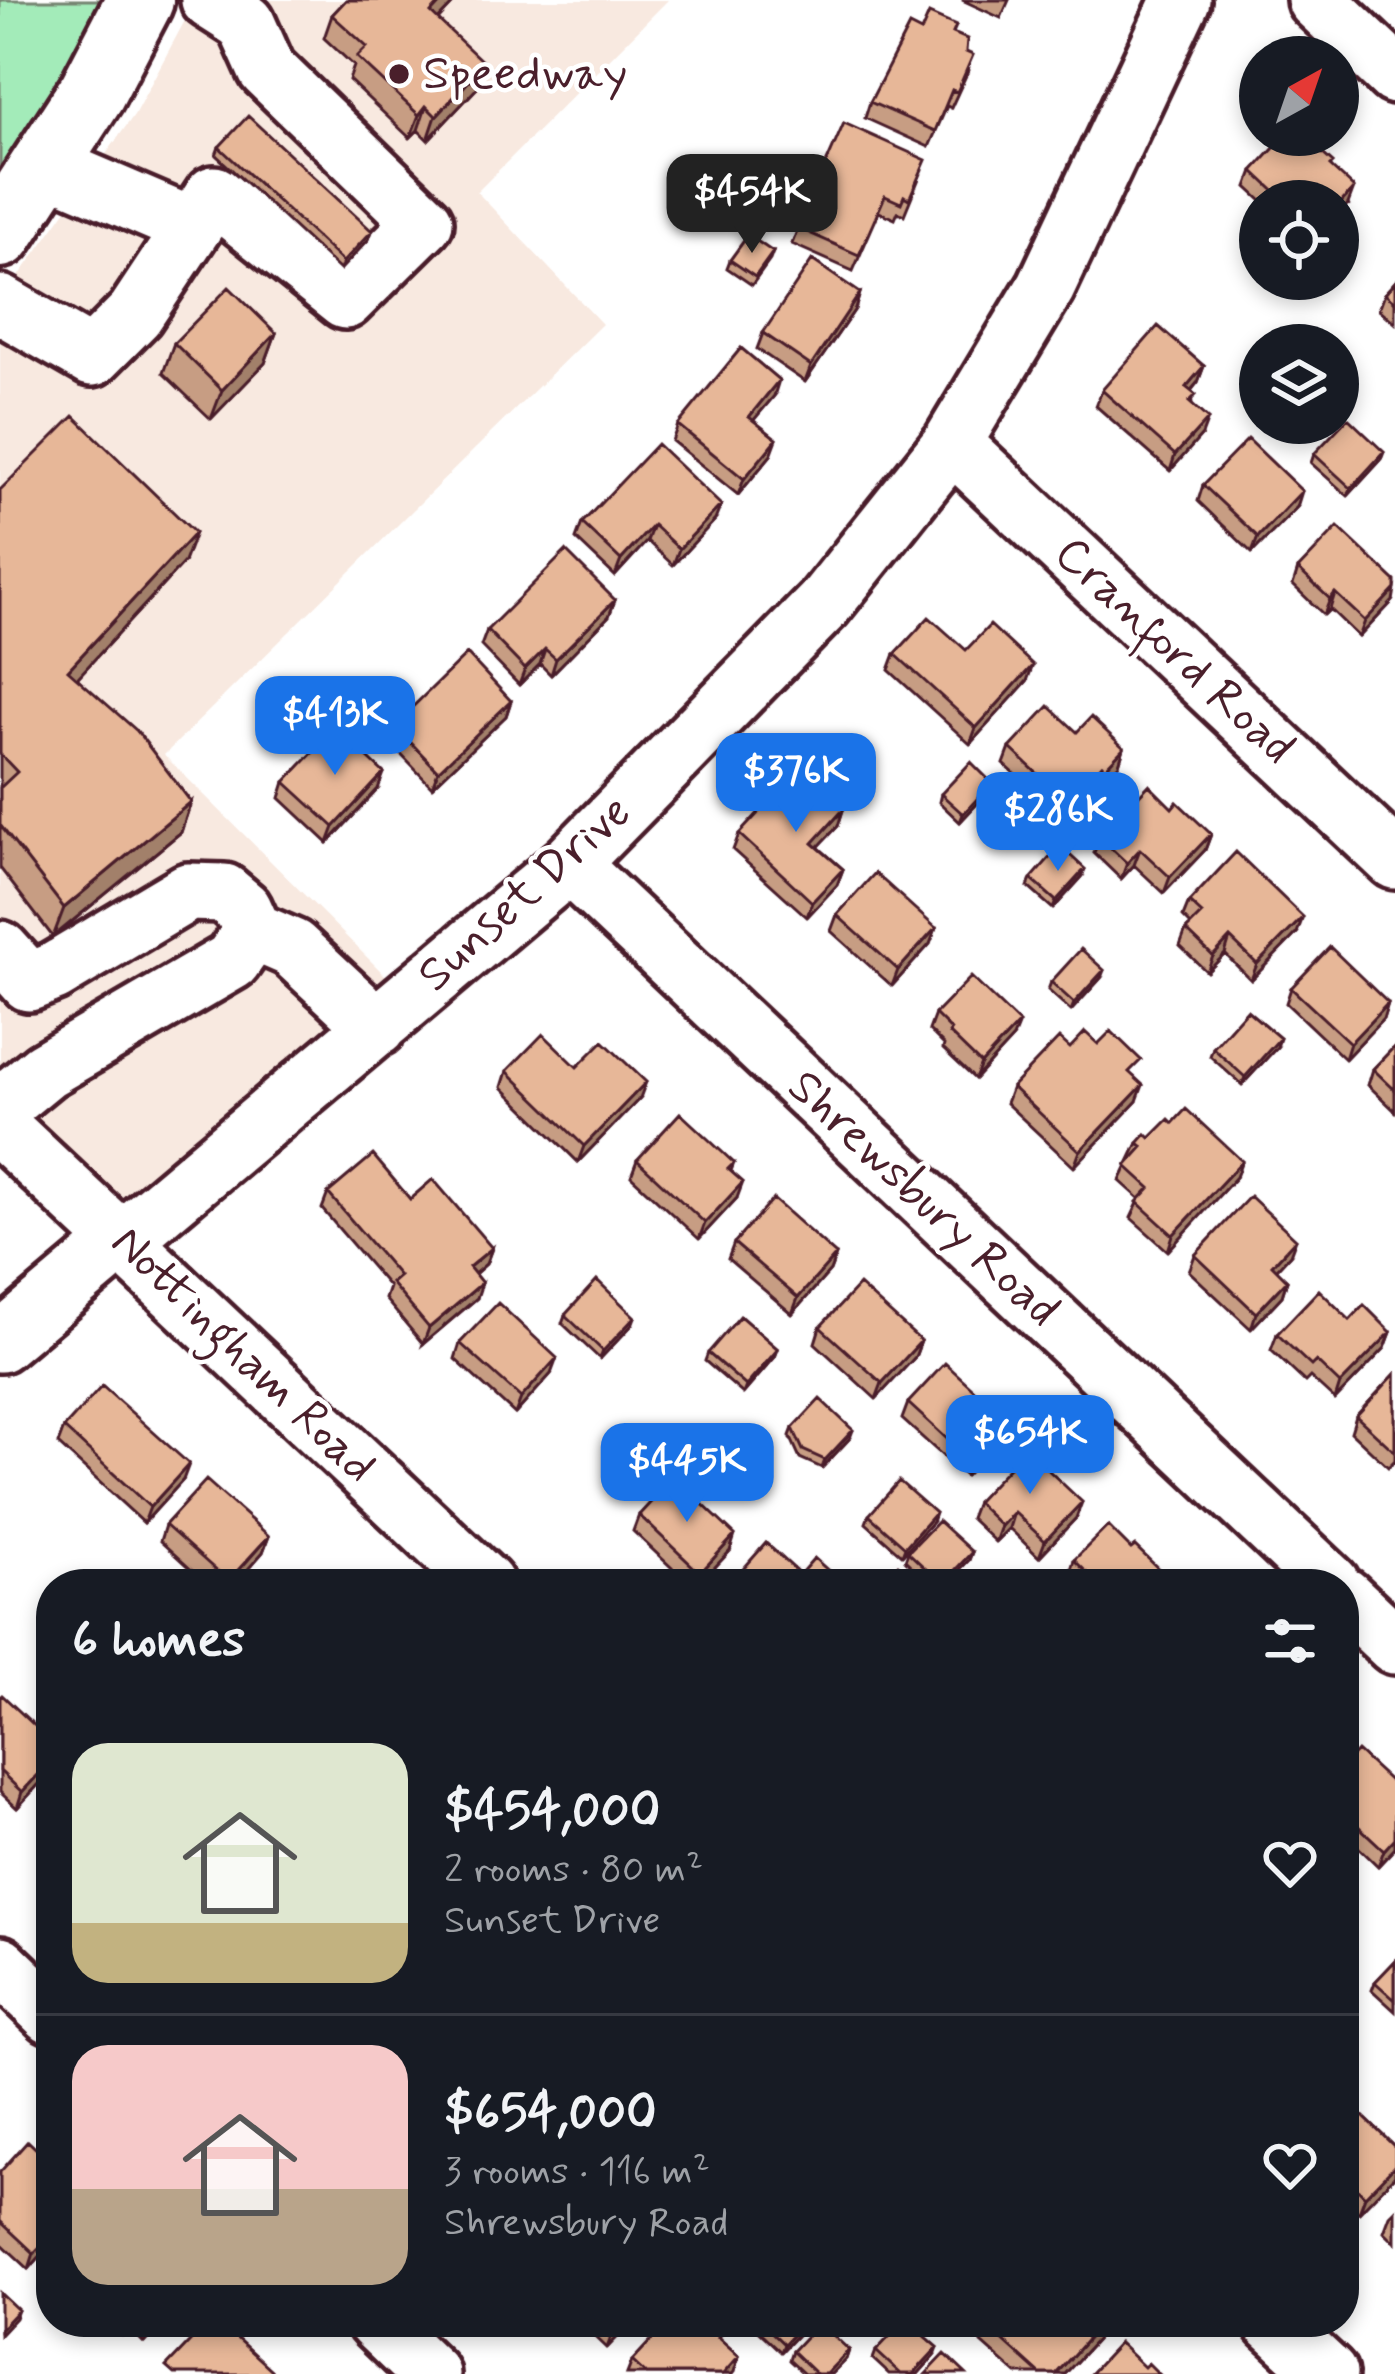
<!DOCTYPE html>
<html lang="en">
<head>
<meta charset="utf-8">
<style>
	:root { --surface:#171b24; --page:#20242c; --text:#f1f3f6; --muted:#9ea1a6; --line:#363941; --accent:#1a73e8 }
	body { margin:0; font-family:Mynerve,sans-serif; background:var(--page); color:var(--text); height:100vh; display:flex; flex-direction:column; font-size:45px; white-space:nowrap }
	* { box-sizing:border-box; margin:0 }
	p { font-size:39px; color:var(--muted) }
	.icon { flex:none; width:66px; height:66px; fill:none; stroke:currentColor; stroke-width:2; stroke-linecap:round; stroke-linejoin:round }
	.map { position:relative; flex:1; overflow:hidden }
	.drawer { position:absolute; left:36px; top:1569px; width:1323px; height:768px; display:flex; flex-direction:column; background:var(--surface); border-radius:48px; box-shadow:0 6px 18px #0003 }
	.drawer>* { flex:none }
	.needle { width:78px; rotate:40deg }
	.tools { position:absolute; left:1239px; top:36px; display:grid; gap:24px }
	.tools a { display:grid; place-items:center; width:120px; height:120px; border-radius:50%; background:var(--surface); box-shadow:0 6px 18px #0003; font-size:60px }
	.price { position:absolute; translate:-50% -102px; padding:0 27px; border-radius:24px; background:var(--accent); color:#fff; font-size:39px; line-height:78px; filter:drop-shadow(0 3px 6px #0008) }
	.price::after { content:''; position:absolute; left:50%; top:72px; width:36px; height:27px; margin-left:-18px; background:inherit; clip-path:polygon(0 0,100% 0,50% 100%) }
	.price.active { background:#222; color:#fff }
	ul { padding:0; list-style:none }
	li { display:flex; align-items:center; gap:36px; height:300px; padding:0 36px }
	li+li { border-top:3px solid var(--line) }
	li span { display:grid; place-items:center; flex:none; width:336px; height:240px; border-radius:36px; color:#555 }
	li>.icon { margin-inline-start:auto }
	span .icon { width:144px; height:144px; fill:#fffc; stroke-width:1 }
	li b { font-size:51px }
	h2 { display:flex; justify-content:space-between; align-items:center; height:144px; padding:0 36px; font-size:51px }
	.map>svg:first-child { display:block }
	.built { fill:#f8e9e0 }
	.green { fill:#a3ebb9; stroke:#768572; stroke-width:3 }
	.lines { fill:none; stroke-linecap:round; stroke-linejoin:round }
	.minor-casing { stroke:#4a1f2b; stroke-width:66 }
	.major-casing { stroke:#4a1f2b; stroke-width:75 }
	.minor { stroke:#fff; stroke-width:57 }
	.major { stroke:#fff; stroke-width:66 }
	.wall { fill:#c79d83; stroke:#4a1f2b; stroke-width:3 }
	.shaded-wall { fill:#a2806a; stroke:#4a1f2b; stroke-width:3 }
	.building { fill:#e7b798; stroke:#4a1f2b; stroke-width:3 }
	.poi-dot { fill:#4a1f2b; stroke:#fff; stroke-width:4.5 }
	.labels { text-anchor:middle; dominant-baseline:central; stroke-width:9; stroke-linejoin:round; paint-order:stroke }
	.poi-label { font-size:48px; fill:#4a1f2b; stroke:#fff; text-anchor:start }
	.street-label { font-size:48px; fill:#4a1f2b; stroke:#fff }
</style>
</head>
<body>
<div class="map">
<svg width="1395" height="2374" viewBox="0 0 1395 2374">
	<rect width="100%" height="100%" fill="#fff"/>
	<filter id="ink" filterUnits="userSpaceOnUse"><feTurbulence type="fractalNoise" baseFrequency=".00833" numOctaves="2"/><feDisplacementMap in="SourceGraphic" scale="24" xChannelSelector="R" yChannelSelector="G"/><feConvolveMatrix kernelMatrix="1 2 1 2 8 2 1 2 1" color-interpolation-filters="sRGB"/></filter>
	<g filter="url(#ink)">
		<path class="built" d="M196,0H668L477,192L602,324L164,755L409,999L122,1239L0,1127V303L134,115Z"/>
		<path class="green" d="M0,0H140L0,234Z"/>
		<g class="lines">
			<g class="minor-casing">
				<path id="minor" d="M1316,0L1395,75
					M47,165L192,227
					M0,304L92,357L135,314L214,195L345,300L424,222L267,70L246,23L210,0
					M952,443L1395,860
					M569,864L1331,1584
					M253,931L292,948L377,1027
					M0,950L29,982L54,972L188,892L224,893L243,909L253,931L232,961L45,1070L0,1107
					M0,1127L485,1584
					M0,1343L569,864L823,605L952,443L1046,287L1181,0
					M1344,1597L1395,1645
					M0,1965L51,2014
					M376,2322L430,2374
					M1272,2322L1328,2374"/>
			</g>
			<g class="major-casing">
				<path id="major" d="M0,234L92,92L140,0"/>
			</g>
			<use href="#minor" class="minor"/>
			<use href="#major" class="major"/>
		</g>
		<path class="wall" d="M346,0H454L452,5L438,20L477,88L428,140L418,130L410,138L349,80L354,66L324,38L332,15Z
			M962,0H1009L1001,18Z
			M921,32L954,33L966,52L968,71L951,108L947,106L929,147L865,118L870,102Z
			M219,147L372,231L369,239L340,270L216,155Z
			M1331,167L1348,204L1338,201H1262L1247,187L1253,171Z
			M920,176L904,215L898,212L895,219L879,212L853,271L792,244L798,228Z
			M773,252L770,260L752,285L727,268L730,260Z
			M1395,282V323L1379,309L1385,293Z
			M860,293L855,309L805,382L757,349L763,333Z
			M276,333L265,363L211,419L163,373L174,343Z
			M1204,366L1198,382L1191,391L1192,405L1202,435L1170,471L1096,406L1102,390Z
			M774,396L753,420L771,455L738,495L672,441L678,425Z
			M1314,454L1381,460L1348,496L1311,463Z
			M1203,485L1297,507L1252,553L1198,501Z
			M0,490L184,562L77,678L191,802L181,832L53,937L0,868Z
			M715,520L673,565L647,541L615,576L576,539L582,523Z
			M1298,569L1393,601L1359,637L1330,609L1324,615L1293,585Z
			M615,600L609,616L551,675L540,664L519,685L481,646L487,630Z
			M966,650L1027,681L970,744L889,670L895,654Z
			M511,701L506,716L432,787L388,741L394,725Z
			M1010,748H1124L1119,764L1100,784L1096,781L1062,817L1004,764Z
			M285,782L378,789L328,843L280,798Z
			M989,791L960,822L939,802L941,794Z
			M1172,808L1211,834L1205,850L1164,893L1134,865L1121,879L1094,853L1099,837Z
			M843,810L838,826L818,847L843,869L837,885L807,917L733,850L739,834Z
			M1082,877L1053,909L1028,887L1031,879Z
			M1189,902L1297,933L1251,980L1225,954L1207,972L1180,946L1186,930L1191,925L1183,917Z
			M837,915L936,928L930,944L892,986L831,931Z
			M1101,978L1071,1011L1048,990L1051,982Z
			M1291,988L1388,1003L1383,1019L1345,1059L1286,1003Z
			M935,1014L1013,1038L975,1079L943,1049L944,1045L929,1030Z
			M1395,1046V1111L1368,1085L1373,1069Z
			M1277,1047L1242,1085L1210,1056L1213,1048Z
			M1070,1048L1134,1077L1137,1101L1074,1167L1006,1103L1012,1087Z
			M507,1071L640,1098L578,1162L502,1087Z
			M1150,1138L1236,1177L1168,1251L1131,1218L1140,1199L1120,1181L1138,1143Z
			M637,1160L734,1163L731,1171L737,1198L699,1239L631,1176Z
			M328,1193L410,1199L492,1248L486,1264L475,1274L477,1298L423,1344L385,1299L389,1287L322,1209Z
			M734,1243L836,1255L830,1271L792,1314L728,1259Z
			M1195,1255H1290L1276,1270L1287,1280L1282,1296L1251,1329L1189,1271Z
			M565,1315L632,1325L600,1359L562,1323Z
			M820,1327L921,1341L915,1357L876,1399L815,1343Z
			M1391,1332L1385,1348L1335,1400L1310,1377L1305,1382L1271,1350L1277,1334Z
			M460,1343L551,1374L515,1414L455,1359Z
			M778,1349L775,1357L743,1394L705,1361L708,1353Z
			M1395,1374V1462L1394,1461L1388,1467L1351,1432L1356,1416Z
			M908,1403L1002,1436L965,1476L902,1419Z
			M64,1428L183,1480L144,1523L58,1444Z
			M793,1428L850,1438L822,1468L800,1458L790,1436Z
			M976,1502L1076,1518L1039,1557L1009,1528L995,1542L970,1518Z
			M639,1515L730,1551L699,1584H689L633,1531Z
			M869,1515L932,1522L902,1555L866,1523Z
			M165,1525L269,1536L263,1552L235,1584H207L160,1541Z
			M908,1552H972L969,1560L946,1584H930L905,1560Z
			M1074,1560L1166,1584H1077L1069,1576Z
			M0,1697L51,1741V1771L17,1808L0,1792Z
			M1344,1765L1395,1786V1848L1378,1866L1351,1840L1344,1847Z
			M51,1810V1837L42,1829Z
			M1395,1961V2011L1372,1990L1375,1982Z
			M1344,2098L1395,2147V2175L1359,2212L1344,2198Z
			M51,2163V2244L29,2269L0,2242V2172Z
			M1395,2210V2242L1384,2231L1390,2215Z
			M111,2322H163L144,2343L133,2332L124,2335Z
			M580,2322H632L607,2348Z
			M749,2322H809L781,2352Z
			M1102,2323L1097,2339L1065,2374H1017L982,2343L988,2327Z
			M722,2341L739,2356L732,2374H627L632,2361Z
			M849,2350L846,2359L831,2374H804L789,2360L792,2351Z
			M876,2351L935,2355L918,2374H889L873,2359Z"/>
		<path class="shaded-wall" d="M443,0H454L452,5L422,36L431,13Z
			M485,64L477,88L428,140L436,116Z
			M426,106L418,130L410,138L419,115Z
			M1354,188L1348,204L1338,215V206Z
			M372,231L369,239L340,270L343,262Z
			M860,293L855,309L805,382L811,366Z
			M276,333L265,363L211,419L222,390Z
			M1204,366L1198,382L1180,403L1186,387Z
			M779,380L774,396L743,433L749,417Z
			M1208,419L1202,435L1170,471L1175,455Z
			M777,439L771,455L738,495L744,479Z
			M1384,452L1381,460L1348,496L1351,488Z
			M1302,491L1297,507L1252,553L1258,537Z
			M721,505L715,520L673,565L679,549Z
			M653,525L647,541L615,576L621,560Z
			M195,533L184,562L57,700L68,670Z
			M1395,589L1393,601L1359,637L1365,621Z
			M1335,593L1330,609L1324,615L1330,599Z
			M615,600L609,616L551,675L556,659Z
			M545,649L540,664L519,685L525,669Z
			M1033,665L1027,681L970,744L976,728Z
			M511,701L506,716L432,787L438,771Z
			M1124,748L1119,764L1100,784L1105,768Z
			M1102,765L1096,781L1062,817L1068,802Z
			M384,773L378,789L328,843L334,827Z
			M992,783L989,791L960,822L963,814Z
			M191,802L181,832L53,937L64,908Z
			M843,810L838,826L808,858L813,843Z
			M1211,834L1205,850L1164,893L1170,877Z
			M1140,849L1134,865L1121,879L1127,863Z
			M843,869L837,885L807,917L812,902Z
			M1085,869L1082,877L1053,909L1056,901Z
			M1303,917L1297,933L1251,980L1257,964Z
			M936,928L930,944L892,986L898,970Z
			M1230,938L1225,954L1207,972L1213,956Z
			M1104,970L1101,978L1071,1011L1074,1003Z
			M1388,1003L1383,1019L1345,1059L1350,1043Z
			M1019,1023L1013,1038L975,1079L981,1064Z
			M1280,1038L1277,1047L1242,1085L1245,1077Z
			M646,1082L640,1098L578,1162L584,1146Z
			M1143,1085L1137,1101L1074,1167L1080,1151Z
			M1242,1161L1236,1177L1168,1251L1173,1235Z
			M743,1182L737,1198L699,1239L705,1223Z
			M1296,1239L1290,1255L1266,1281L1272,1265Z
			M492,1248L486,1264L464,1283L469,1267Z
			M836,1255L830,1271L792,1314L798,1298Z
			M1287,1280L1282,1296L1251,1329L1256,1313Z
			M482,1283L477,1298L423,1344L429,1328Z
			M635,1317L632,1325L600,1359L603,1351Z
			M1391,1332L1385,1348L1335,1400L1340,1384Z
			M921,1341L915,1357L876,1399L882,1383Z
			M778,1349L775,1357L743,1394L746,1386Z
			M557,1358L551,1374L515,1414L521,1398Z
			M1007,1420L1002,1436L965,1476L970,1460Z
			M853,1430L850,1438L822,1468L825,1460Z
			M189,1464L183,1480L144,1523L150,1507Z
			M1082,1502L1076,1518L1039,1557L1045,1541Z
			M1014,1512L1009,1528L995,1542L1001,1526Z
			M935,1513L932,1522L902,1555L905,1547Z
			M735,1535L730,1551L699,1584H696L700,1573Z
			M269,1536L263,1552L235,1584H227Z
			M972,1552L969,1560L946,1584H942Z
			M51,1761V1771L17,1808L22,1792Z
			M1356,1824L1351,1840L1344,1847L1345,1836Z
			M1395,1838V1848L1378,1866L1384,1850Z
			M1395,2165V2175L1359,2212L1365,2196Z
			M51,2235V2244L29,2269L34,2253Z
			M18,2310L15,2318L0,2334V2329Z
			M129,2322H137L133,2332L124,2335Z
			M155,2322H163L144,2343L150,2327Z
			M622,2322H632L607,2348L613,2332Z
			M804,2322H809L781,2352L784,2344Z
			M1102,2323L1097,2339L1065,2374H1056Z
			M938,2347L935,2355L918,2374H913Z
			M849,2350L846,2359L831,2374H826Z
			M739,2356L734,2372L732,2374H723Z"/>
		<path class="building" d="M346,0H443L431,13L485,64L436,116L426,106L419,115L357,57L367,47L332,15Z
			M929,14L956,26L953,33L967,39L966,52L973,55L957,92L952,90L935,131L870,102L909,26L921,32Z
			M248,116L372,231L343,262L219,147Z
			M844,123L926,160L909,199L904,196L901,203L885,196L859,255L798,228Z
			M1286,135H1302L1333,163L1330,166L1354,188L1338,206V201H1285L1253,171Z
			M748,235L773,252L755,277L730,260Z
			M812,260L860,293L811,366L763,333Z
			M1395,282V302L1385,293Z
			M229,287L276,333L222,390L174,343Z
			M1158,326L1204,366L1186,387L1196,395L1189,402L1208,419L1175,455L1102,390Z
			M741,348L779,380L749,417L777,439L744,479L678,425Z
			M74,416L195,533L68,670L137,731L191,802L64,908L0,825V788L17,772L0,754V490Z
			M1348,418L1384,452L1351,488L1314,454Z
			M1248,439L1302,491L1258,537L1203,485Z
			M657,444L721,505L679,549L653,525L621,560L582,523Z
			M1338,527L1395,581V589L1365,621L1335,593L1330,599L1298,569Z
			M566,551L615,600L556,659L545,649L525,669L487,630Z
			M929,617L966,650L990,625L1033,665L976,728L895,654Z
			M467,654L511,701L438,771L394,725Z
			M1049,706L1077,732L1091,717L1124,748L1105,768L1102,765L1068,802L1010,748Z
			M336,728L384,773L334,827L285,782Z
			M971,762L992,783L963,814L941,794Z
			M799,769L843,810L813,843L843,869L812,902L739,834Z
			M1149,785L1172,808L1177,802L1211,834L1170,877L1140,849L1127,863L1099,837Z
			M1060,846L1085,869L1056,901L1031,879Z
			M1236,852L1303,917L1257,964L1230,938L1213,956L1186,930L1202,914L1189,902Z
			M875,873L936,928L898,970L837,915Z
			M1330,947L1388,1003L1350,1043L1291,988Z
			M1081,949L1104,970L1074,1003L1051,982Z
			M971,977L1019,1023L981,1064L949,1033L951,1030L935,1014Z
			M1247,1010L1280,1038L1245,1077L1213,1048Z
			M1111,1031L1141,1060L1129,1072L1143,1085L1080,1151L1012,1087L1059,1038L1070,1048L1085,1032L1098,1044Z
			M543,1034L577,1067L603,1041L646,1082L584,1146L507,1071Z
			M1395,1046V1090L1373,1069Z
			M1186,1109L1242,1161L1173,1235L1137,1202L1150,1188L1126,1166L1143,1147L1138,1143L1146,1134L1150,1138L1169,1119L1173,1123Z
			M680,1113L734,1163L728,1169L743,1182L705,1223L637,1160Z
			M373,1155L410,1199L433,1179L492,1248L469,1267L482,1283L429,1328L391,1283L399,1276L328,1193Z
			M1250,1196L1296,1239L1272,1265L1287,1280L1256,1313L1195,1255Z
			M773,1199L836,1255L798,1298L734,1243Z
			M597,1280L635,1317L603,1351L565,1315Z
			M859,1285L921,1341L882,1383L820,1327Z
			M1319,1290L1350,1320L1364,1305L1391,1332L1340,1384L1316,1361L1311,1366L1277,1334Z
			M498,1303L557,1358L521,1398L460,1343Z
			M740,1316L778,1349L746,1386L708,1353Z
			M945,1363L1007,1420L970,1460L908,1403Z
			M1395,1374V1450L1394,1451L1356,1416Z
			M102,1386L189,1464L150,1507L64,1428Z
			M820,1399L853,1430L825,1460L803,1450L793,1428Z
			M1026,1449L1082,1502L1045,1541L1014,1512L1001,1526L976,1502Z
			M674,1477L735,1535L700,1573L639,1515Z
			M206,1480L269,1536L228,1581L165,1525Z
			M899,1481L935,1513L905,1547L869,1515Z
			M938,1521L972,1552L942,1584L908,1552Z
			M1108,1526L1131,1549L1135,1546L1168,1578L1162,1584H1099L1074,1560Z
			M766,1543L800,1574L814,1558L843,1584H730Z
			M898,1564L920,1584H879Z
			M2,1695L51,1741V1761L22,1792L0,1771V1697Z
			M1357,1751L1395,1786V1838L1384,1850L1356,1824L1345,1836L1344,1834V1765Z
			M1395,1961V2000L1375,1982Z
			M1344,2098L1395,2147V2165L1365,2196L1344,2176Z
			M28,2141L51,2163V2235L34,2253L0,2221V2172Z
			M0,2293L18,2310L0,2329Z
			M209,2322H219L271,2370L268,2374H174L166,2367Z
			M602,2322H622L613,2332Z
			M668,2322H722L727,2327L718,2337L739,2356L723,2374H646L632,2361Z
			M761,2322H804L784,2344Z
			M819,2322L849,2350L826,2374H816L792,2351Z
			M903,2322H909L938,2347L913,2374H901L876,2351Z
			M992,2322H1101L1102,2323L1056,2374H1040L988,2327Z
			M1119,2343L1144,2367L1148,2363L1159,2374H1090Z
			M945,2354L966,2374H926Z"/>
	</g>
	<circle class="poi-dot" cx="399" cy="74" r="12"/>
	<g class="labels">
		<g class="poi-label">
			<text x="423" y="74">Speedway</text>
		</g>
		<g class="street-label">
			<text transform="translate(1174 651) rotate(43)">Cranford Road</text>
			<text transform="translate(525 894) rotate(-42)">Sunset Drive</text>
			<text transform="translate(923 1199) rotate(43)">Shrewsbury Road</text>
			<text transform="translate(243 1355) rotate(44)">Nottingham Road</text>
		</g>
	</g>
</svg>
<div class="tools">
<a><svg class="needle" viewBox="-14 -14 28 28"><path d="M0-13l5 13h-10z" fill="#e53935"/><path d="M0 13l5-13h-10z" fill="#9ea1a6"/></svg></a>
<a><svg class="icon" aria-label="locate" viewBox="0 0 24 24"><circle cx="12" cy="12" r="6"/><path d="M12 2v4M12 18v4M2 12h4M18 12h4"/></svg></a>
<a><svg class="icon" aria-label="layers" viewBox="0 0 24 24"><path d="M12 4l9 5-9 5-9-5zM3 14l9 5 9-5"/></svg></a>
</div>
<b class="price active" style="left:752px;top:256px">$454K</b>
<b class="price" style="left:335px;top:778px">$413K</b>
<b class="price" style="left:796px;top:835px">$376K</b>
<b class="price" style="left:1058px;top:874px">$286K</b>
<b class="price" style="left:1030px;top:1497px">$654K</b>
<b class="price" style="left:687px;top:1525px">$445K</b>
<section class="drawer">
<h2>6 homes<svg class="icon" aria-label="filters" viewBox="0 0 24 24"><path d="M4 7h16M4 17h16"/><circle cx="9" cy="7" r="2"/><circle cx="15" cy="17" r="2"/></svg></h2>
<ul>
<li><span style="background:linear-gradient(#dfe7d0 75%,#c2b280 0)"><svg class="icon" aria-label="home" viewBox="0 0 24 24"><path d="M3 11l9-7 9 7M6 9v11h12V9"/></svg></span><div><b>$454,000</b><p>2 rooms · 80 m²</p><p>Sunset Drive</p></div><svg class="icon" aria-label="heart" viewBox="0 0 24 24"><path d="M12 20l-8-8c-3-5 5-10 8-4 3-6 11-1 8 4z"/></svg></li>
<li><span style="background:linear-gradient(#f6c9c9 60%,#b9a48a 0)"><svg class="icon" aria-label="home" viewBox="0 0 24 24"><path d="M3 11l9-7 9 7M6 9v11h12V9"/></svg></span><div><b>$654,000</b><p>3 rooms · 116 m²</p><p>Shrewsbury Road</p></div><svg class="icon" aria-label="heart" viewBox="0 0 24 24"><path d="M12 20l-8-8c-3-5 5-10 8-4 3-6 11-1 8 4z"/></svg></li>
</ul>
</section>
</div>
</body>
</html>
